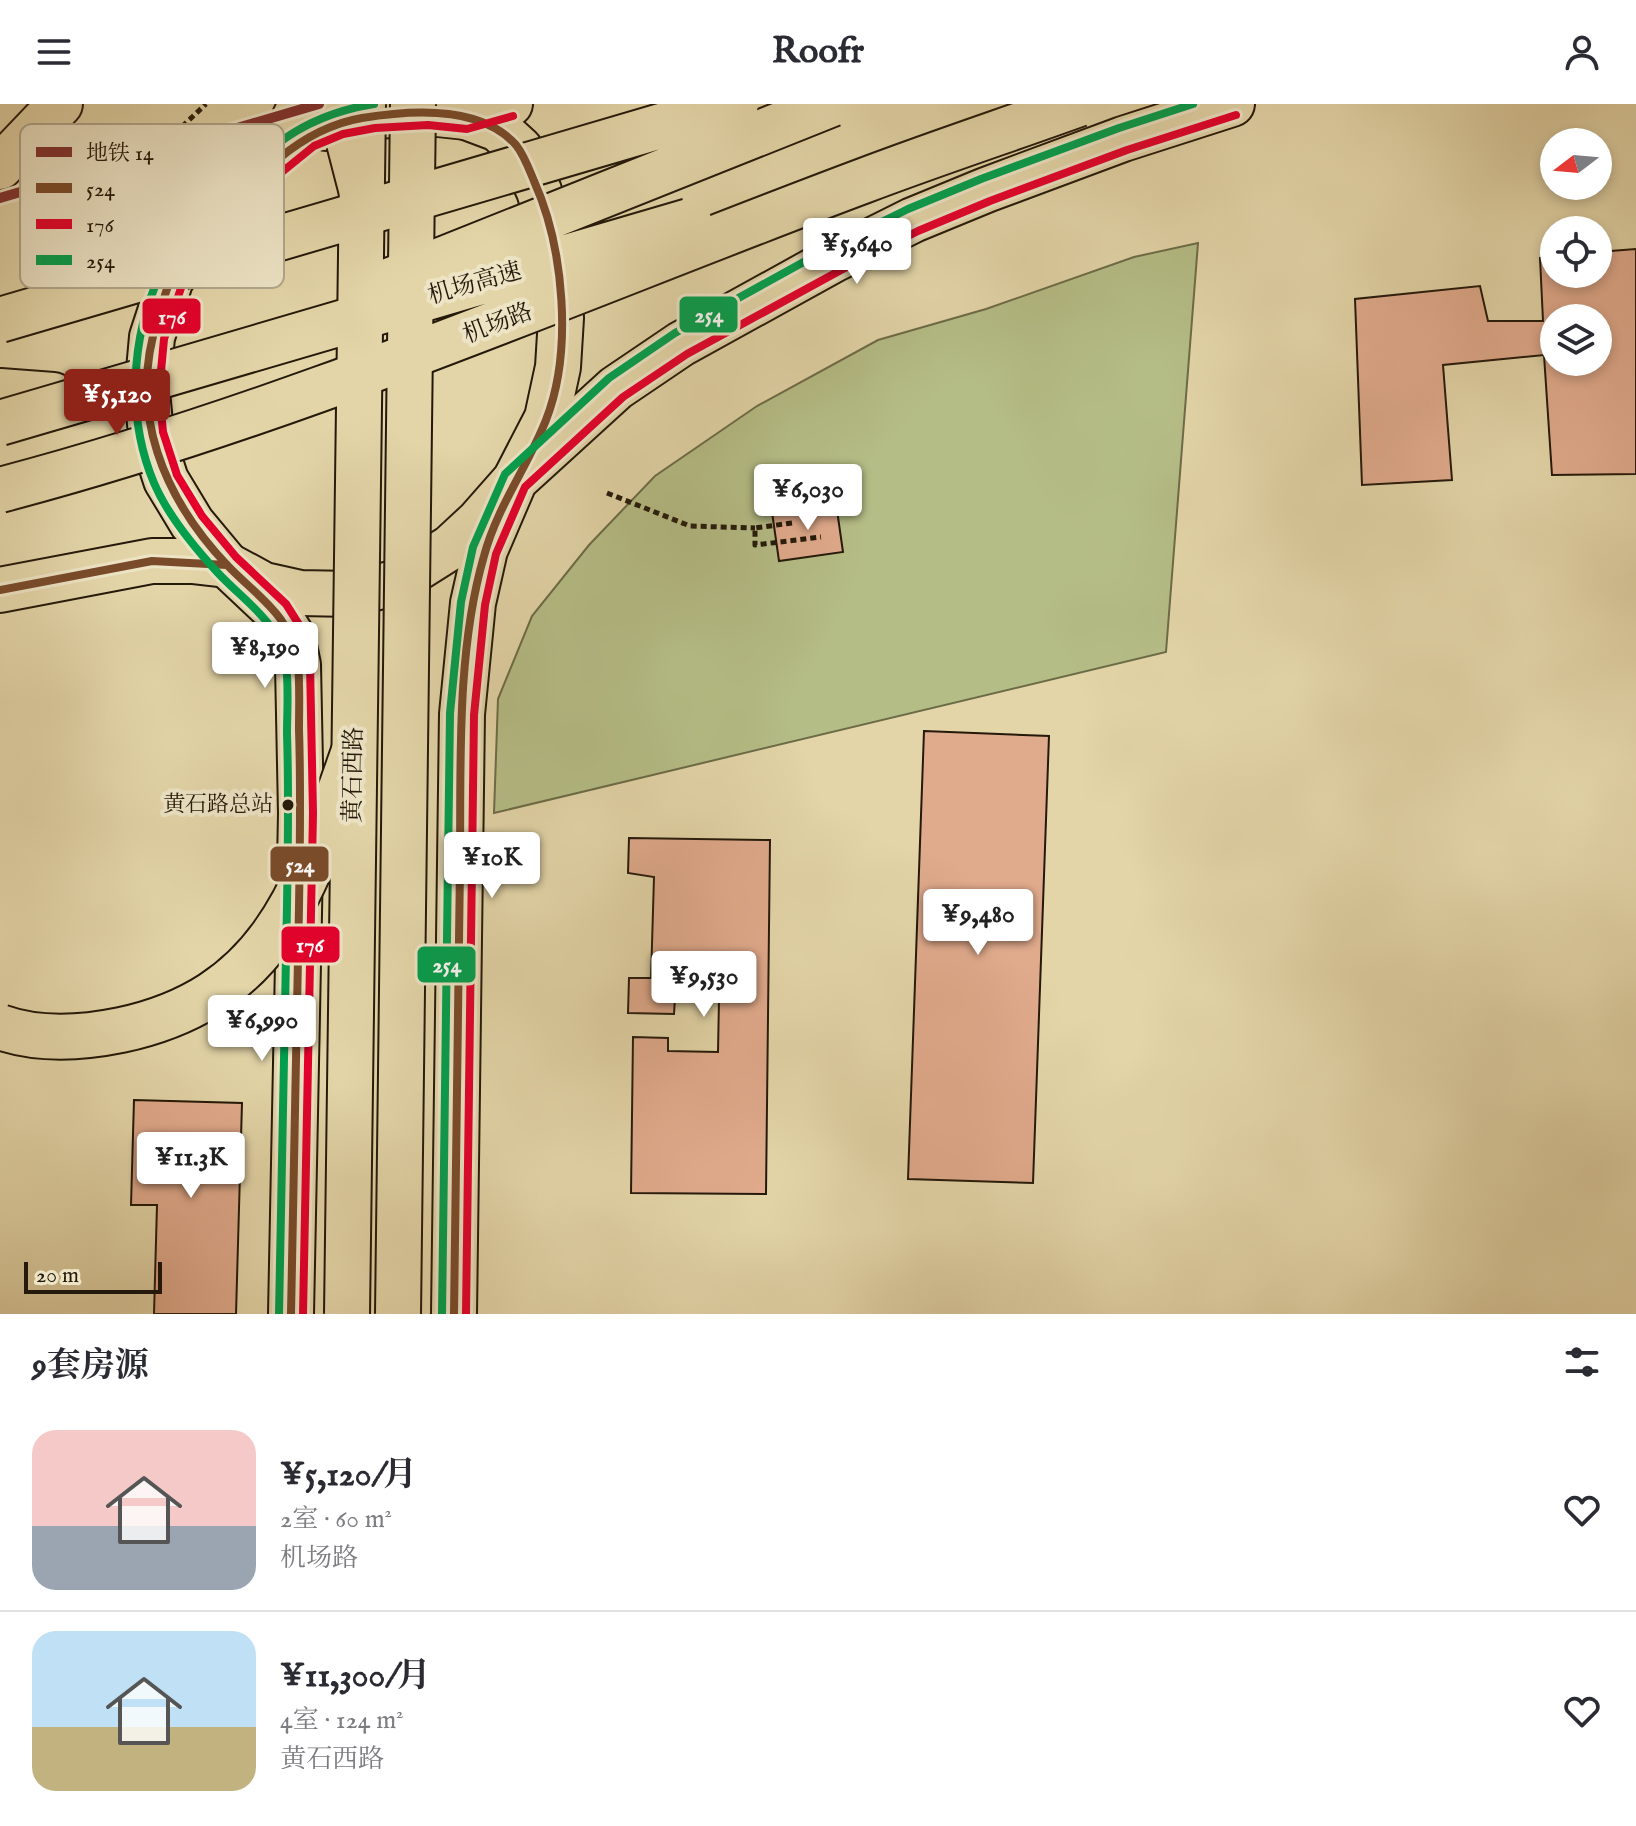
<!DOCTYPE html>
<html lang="zh">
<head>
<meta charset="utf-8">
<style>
	:root { --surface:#fff; --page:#f2f2f3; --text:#2b2b33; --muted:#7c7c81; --line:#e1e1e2; --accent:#8f2418 }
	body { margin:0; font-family:"IM FELL English","Noto Serif SC",serif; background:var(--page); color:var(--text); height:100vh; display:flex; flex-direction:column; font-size:30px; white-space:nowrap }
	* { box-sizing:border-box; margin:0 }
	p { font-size:26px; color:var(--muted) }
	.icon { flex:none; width:44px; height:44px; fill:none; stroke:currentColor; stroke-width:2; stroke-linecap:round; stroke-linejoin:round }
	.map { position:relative; height:1210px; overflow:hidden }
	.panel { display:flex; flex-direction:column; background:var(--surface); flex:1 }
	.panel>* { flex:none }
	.needle { width:52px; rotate:254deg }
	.tools { position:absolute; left:1540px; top:24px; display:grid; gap:16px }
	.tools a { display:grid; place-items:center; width:72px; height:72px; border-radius:50%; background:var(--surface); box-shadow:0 4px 12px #0003; font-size:40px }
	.scale { position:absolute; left:24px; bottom:20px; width:138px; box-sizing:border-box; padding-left:8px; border:4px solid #24190a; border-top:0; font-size:22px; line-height:28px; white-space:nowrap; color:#24190a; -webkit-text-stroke:6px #ede4c6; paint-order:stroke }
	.price { position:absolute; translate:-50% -68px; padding:0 18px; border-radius:8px; background:#fff; color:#222; font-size:26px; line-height:52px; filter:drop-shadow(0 2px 4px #0008) }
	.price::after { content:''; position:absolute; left:50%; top:48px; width:24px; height:18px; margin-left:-12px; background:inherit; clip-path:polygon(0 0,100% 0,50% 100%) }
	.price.active { background:var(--accent); color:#fff }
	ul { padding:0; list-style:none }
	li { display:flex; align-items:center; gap:24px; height:200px; padding:0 32px }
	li+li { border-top:2px solid var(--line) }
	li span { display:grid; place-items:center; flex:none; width:224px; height:160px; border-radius:24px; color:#555 }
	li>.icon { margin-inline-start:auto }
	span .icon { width:96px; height:96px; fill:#fffc; stroke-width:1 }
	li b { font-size:34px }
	h2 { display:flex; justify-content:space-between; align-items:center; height:96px; padding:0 32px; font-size:34px }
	header { display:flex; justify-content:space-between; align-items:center; height:104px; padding:0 32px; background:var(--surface); font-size:36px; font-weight:700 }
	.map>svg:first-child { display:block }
	.green { fill:#b5bd86; stroke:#6c6b48; stroke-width:2 }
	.building { fill:#e0aa8c; stroke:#24190a; stroke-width:2; fill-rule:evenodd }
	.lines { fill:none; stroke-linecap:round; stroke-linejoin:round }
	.major-casing { stroke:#24190a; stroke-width:48 }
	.highway-casing { stroke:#24190a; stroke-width:48 }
	.path { stroke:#24190a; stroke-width:5; stroke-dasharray:6 4; stroke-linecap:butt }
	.major { stroke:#e3d5a8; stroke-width:44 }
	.highway { stroke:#e3d5a8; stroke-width:44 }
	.major-bridge-casing { stroke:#24190a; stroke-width:48; stroke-linecap:butt }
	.highway-bridge-casing { stroke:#24190a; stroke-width:48; stroke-linecap:butt }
	.major-bridge { stroke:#e3d5a8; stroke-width:44 }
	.highway-bridge { stroke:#e3d5a8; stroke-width:44 }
	.bus-1-casing { stroke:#ede4c6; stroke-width:14 }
	.bus-2-casing { stroke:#ede4c6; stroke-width:14 }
	.bus-3-casing { stroke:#ede4c6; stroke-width:14 }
	.bus-1 { stroke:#7a4b2a; stroke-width:8 }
	.bus-2 { stroke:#e4002b; stroke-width:8 }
	.bus-3 { stroke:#029f4d; stroke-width:8 }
	.metro-1-casing { stroke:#ede4c6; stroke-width:16 }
	.metro-1 { stroke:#81312f; stroke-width:10 }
	.bus-dot { fill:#24190a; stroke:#ede4c6; stroke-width:3 }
	.labels { text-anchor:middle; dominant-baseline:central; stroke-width:8; stroke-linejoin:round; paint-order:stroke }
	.bus-label { font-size:22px; fill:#24190a; stroke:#ede4c6; text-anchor:end }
	.street-label { font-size:24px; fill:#24190a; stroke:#ede4c6 }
	.key { fill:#ede4c6; stroke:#b1a78e; stroke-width:2 }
	.key-label { font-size:22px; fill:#24190a }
	.line-badge { stroke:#ede4c6; stroke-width:3 }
	.badge-label { font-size:22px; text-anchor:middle; font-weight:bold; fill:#fff }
</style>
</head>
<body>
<header><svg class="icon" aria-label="menu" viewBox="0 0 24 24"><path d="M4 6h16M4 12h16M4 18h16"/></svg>Roofr<svg class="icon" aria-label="person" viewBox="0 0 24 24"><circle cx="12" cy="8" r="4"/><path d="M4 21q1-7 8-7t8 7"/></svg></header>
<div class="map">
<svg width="1636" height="1210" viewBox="0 0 1636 1210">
	<rect width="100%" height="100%" fill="#e3d5a8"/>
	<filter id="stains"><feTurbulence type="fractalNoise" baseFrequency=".0025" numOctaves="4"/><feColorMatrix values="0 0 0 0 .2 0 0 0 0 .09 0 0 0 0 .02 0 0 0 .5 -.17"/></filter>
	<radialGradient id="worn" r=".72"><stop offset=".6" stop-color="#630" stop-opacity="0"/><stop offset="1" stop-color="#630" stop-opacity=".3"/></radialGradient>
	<path class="green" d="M1198,139L1166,548L494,709L498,595L532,512L589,441L655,372L757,302L878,236L986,205L1134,153Z"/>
	<path class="building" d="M1636,145V370L1552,371L1544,251L1443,261L1452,376L1362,381L1355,195L1480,182L1488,217H1543L1540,154L1554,153V170H1598V148ZM1554,214H1598V258H1554Z
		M836,399L843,448L779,457L772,408Z
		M924,627L1049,632L1033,1079L908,1075Z
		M629,734L770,736L766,1090L631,1089L633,933L668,934V947L718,948L719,895L675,894L674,910L628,909L629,874H651L654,773L628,769Z
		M134,996L242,999L236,1210H154L157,1101H131Z"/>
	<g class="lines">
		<g class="major-casing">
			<path id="major" d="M326,24L340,18L374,12L428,9L466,13L510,0
				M291,1210L301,709L298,561L292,532L276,507L227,461L192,419L166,376L151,330L147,288L152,233L171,175L253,76L288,28L301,0
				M454,1210L462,610L473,499L485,446L515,376L616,284L681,240L835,155L913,116L986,86L1123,35L1232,0"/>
		</g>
		<g class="highway-casing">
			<path id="highway" d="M0,63L60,0
				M0,287L53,291
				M0,486L152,457H192L227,461L264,481L300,489L351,490L394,479L451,443L478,418L515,376L547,314L558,263L561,214L559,172L553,133L539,87L520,45L498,25L466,13V0"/>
		</g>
		<path class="path" d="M44,153L206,0
			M607,389L690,422L755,424
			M792,419L755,424V441L821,433"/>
		<use href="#major" class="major"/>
		<use href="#highway" class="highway"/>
		<g class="major-bridge-casing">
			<path id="major-bridge" d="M347,1210L363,0
				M398,1210L413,0"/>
		</g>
		<g class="highway-bridge-casing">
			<path id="highway-bridge" d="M339,0L361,85
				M381,180L832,0
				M0,216L736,0
				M0,319L689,117
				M0,386C297,308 577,184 863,77C934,50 1007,26 1079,0
				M0,923C39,937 82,934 121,926C276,893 307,779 354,647"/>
		</g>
		<use href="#major-bridge" class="major-bridge"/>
		<use href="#highway-bridge" class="highway-bridge"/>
		<g class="bus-1-casing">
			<path id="bus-1" d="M0,486L152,457L227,461
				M291,1210C294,1074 296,939 299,803C300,744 301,685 299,626C299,604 300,581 298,559C291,511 259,494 228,462C164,395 127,308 158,215C162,203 165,188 170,177C180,158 200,140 213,124C253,76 297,25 362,14C410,6 481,1 516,41C524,51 529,65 534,77C564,144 573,247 546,316C528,362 497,403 484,452C456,548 461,662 460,762C458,911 456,1061 454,1210"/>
		</g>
		<g class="bus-2-casing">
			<path id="bus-2" d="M303,1210L313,709L310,560L303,527L286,500L236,453L202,412L177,371L163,328L159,288L164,235L182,181L261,85L314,42L343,30L375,24L428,21L467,25L513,12
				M466,1210L474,611L485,501L496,450L525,383L623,293L687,250L841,166L918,127L990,97L1127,46L1236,11"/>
		</g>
		<g class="bus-3-casing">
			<path id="bus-3" d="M279,1210C282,1074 284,938 287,802C288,745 289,687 287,630C287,607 289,583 286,561C280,518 246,499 218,469C194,443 168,412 154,379C127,315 130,235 160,171C169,152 189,134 203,117C254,56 291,13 374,0
				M442,1210L450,609L461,498L473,443L505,370L609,274L675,229L829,144L908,105L981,75L1119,24L1193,0"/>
		</g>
		<use href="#bus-1" class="bus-1"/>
		<use href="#bus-2" class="bus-2"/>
		<use href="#bus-3" class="bus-3"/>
		<g class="metro-1-casing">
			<path id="metro-1" d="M0,94L319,0"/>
		</g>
		<use href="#metro-1" class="metro-1"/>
	</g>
	<circle class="bus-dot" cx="288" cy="701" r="7"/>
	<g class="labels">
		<g class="bus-label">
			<text x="273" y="701">黄石路总站</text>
		</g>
		<g class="street-label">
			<text transform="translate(475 180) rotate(-16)">机场高速</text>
			<text transform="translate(498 220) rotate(-21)">机场路</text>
			<text transform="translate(354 671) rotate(-89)">黄石西路</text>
		</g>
	</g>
	<rect x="20" y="20" width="264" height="164" rx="12" class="key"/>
	<rect x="36" y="43" width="36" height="10" fill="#81312f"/>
	<rect x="36" y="79" width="36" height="10" fill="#7a4b2a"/>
	<rect x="36" y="115" width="36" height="10" fill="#e4002b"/>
	<rect x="36" y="151" width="36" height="10" fill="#029f4d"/>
	<g class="key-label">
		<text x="86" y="56">地铁 14</text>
		<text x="86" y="92">524</text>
		<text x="86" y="128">176</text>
		<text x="86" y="164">254</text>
	</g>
	<g class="line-badge">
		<rect x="678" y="191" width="61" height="39" rx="8" fill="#029f4d"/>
		<rect x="141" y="193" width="61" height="38" rx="8" fill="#e4002b"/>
		<rect x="269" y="741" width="61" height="38" rx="8" fill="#7a4b2a"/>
		<rect x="280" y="821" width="61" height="39" rx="8" fill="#e4002b"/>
		<rect x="416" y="841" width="61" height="39" rx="8" fill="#029f4d"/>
	</g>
	<g class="badge-label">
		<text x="709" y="218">254</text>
		<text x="172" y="220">176</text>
		<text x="300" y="768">524</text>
		<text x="310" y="848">176</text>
		<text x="447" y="868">254</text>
	</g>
	<rect width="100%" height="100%" filter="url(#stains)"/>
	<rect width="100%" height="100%" fill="url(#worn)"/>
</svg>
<div class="tools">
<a><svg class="needle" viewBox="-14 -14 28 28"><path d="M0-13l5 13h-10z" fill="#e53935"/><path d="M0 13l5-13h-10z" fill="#7c7c81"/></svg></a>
<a><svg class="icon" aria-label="locate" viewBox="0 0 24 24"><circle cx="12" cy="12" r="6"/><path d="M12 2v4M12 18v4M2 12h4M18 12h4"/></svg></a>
<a><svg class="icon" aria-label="layers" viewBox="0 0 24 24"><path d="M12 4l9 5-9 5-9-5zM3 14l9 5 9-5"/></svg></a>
</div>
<div class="scale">20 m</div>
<b class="price" style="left:857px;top:182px">¥5,640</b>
<b class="price active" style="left:117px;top:333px">¥5,120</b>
<b class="price" style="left:808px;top:428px">¥6,030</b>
<b class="price" style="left:265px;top:586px">¥8,190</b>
<b class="price" style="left:492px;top:796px">¥10K</b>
<b class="price" style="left:978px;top:853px">¥9,480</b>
<b class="price" style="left:704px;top:915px">¥9,530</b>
<b class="price" style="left:262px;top:959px">¥6,990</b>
<b class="price" style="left:191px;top:1096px">¥11.3K</b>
</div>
<section class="panel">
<h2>9套房源<svg class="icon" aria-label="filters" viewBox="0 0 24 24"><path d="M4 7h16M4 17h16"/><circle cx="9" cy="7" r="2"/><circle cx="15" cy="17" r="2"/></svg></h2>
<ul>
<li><span style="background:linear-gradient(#f6c9c9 60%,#9aa5b1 0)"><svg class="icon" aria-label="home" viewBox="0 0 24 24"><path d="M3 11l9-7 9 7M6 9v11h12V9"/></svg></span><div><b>¥5,120/月</b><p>2室 · 60 m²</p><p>机场路</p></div><svg class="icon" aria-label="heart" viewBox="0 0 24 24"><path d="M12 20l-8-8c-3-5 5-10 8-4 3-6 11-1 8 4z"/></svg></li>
<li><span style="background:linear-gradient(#bfe0f5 60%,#c2b280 0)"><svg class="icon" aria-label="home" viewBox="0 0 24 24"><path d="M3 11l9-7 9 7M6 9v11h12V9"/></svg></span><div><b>¥11,300/月</b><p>4室 · 124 m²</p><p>黄石西路</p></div><svg class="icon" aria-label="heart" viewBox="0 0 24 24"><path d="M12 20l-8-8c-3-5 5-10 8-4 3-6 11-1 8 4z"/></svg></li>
</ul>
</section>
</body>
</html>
